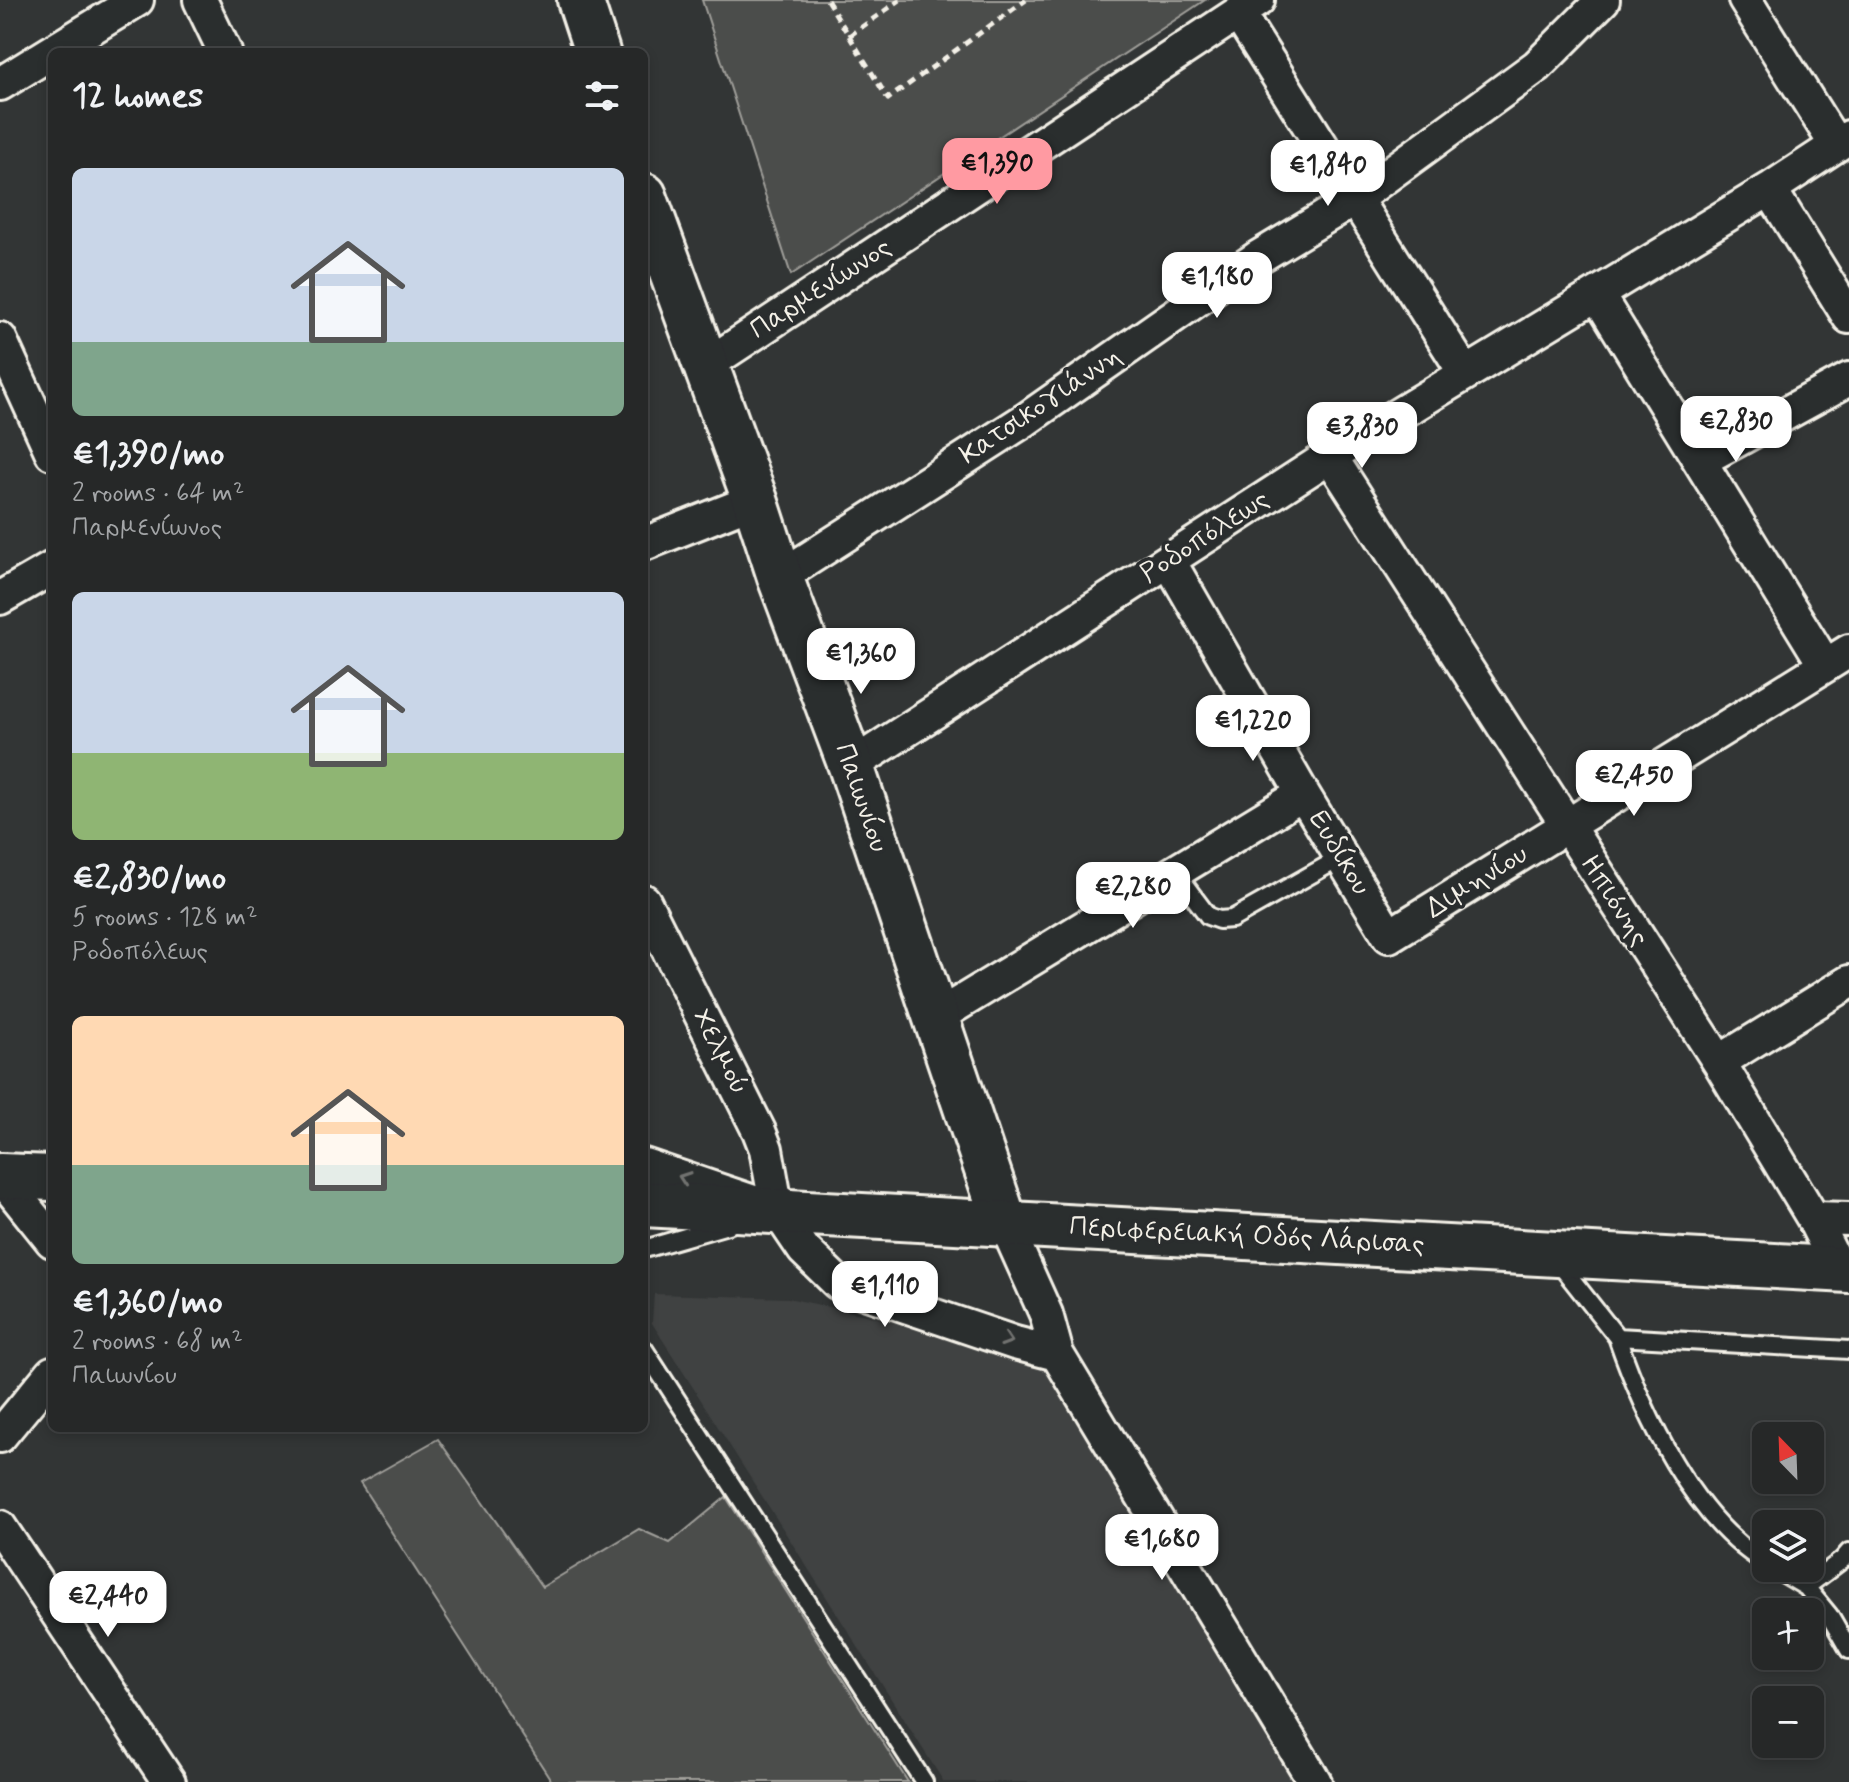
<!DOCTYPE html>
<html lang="en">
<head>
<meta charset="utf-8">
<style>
	:root { --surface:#262828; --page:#323434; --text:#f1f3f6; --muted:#a4a6a8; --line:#424445; --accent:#ff9aa2 }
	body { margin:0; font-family:Mynerve,sans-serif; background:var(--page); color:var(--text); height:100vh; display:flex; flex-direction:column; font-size:30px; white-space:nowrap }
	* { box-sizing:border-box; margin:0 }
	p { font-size:26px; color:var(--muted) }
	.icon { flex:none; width:44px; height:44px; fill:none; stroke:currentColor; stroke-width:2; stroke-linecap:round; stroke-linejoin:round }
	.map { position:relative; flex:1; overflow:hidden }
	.details { position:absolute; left:48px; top:48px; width:600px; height:1384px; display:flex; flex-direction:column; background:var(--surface); border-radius:12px; box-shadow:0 4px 12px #0003,0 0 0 2px var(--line) }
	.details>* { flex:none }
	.needle { width:52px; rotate:337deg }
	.fabs { position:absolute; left:1752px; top:1422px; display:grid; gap:16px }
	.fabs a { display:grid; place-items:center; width:72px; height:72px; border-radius:12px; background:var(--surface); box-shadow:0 4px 12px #0003,0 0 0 2px var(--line); font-size:40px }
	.price { position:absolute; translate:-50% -68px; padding:0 18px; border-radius:16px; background:#fff; color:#222; font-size:26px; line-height:52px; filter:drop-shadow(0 2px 4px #0008) }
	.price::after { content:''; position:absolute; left:50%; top:48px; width:24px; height:18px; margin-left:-12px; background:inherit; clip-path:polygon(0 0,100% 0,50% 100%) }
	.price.current { background:var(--accent); color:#111 }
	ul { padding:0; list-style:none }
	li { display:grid; align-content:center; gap:16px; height:424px; padding:0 24px }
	li span { display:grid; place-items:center; height:248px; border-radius:12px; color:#555 }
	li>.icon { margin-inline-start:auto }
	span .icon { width:144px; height:144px; fill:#fffc; stroke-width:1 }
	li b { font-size:34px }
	h2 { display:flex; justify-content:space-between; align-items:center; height:96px; padding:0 24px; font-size:34px }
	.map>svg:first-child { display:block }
	.built { fill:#404242 }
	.green { fill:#4b4d4c; stroke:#a09f9a; stroke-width:2 }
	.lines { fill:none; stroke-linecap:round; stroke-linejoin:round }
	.lane-casing { stroke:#f4f1e8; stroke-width:22 }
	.street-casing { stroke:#f4f1e8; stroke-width:38 }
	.secondary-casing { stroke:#f4f1e8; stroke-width:50 }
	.highway-casing { stroke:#f4f1e8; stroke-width:50 }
	.path { stroke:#f4f1e8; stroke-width:5; stroke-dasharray:8 6; stroke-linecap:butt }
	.lane { stroke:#2a2d2e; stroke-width:16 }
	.street { stroke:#2a2d2e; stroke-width:32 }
	.secondary { stroke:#2a2d2e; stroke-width:44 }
	.highway { stroke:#2a2d2e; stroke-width:44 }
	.oneway { stroke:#71726f }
	.labels { text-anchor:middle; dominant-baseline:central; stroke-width:7; stroke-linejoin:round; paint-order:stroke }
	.street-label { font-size:28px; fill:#f4f1e8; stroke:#2a2d2e }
</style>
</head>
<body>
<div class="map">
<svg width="1849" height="1782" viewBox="0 0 1849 1782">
	<rect width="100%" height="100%" fill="#323535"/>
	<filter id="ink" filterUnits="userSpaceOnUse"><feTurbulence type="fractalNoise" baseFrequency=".0125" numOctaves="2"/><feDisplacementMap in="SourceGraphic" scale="16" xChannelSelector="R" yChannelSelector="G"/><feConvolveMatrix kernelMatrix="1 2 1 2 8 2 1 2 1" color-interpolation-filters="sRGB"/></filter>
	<g filter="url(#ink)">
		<path class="built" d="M654,1294L788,1298L1005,1346L1047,1364L1298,1782H944L652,1323Z"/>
		<path class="green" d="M702,0H1205L791,275Z
			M438,1439L542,1587L639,1529L670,1543L726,1497L908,1782H548L551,1780L360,1483Z"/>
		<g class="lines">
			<g class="lane-casing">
				<path id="lane" d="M1175,872L1208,916L1219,920L1232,919L1342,857
					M644,1249L731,1224
					M1557,1261L1617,1337L1849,1350
					M1617,1337C1644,1415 1693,1520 1766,1563
					M644,1349L924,1782
					M1774,1568L1806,1587L1829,1615L1849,1650
					M1806,1587L1842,1560L1849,1552"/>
			</g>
			<g class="street-casing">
				<path id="street" d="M200,0L225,52
					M1745,0L1836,145
					M1238,13L1465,373
					M52,52L137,0
					M0,84L52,52
					M1770,189L1849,317
					M1597,294L1825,665
					M0,339L52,453
					M705,366L1258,0
					M1330,456L1719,1062L1813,1218L1839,1270
					M1701,460L1849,379
					M644,544L755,500
					M1169,561L1303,794L1389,936L1849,651
					M780,577L1025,420L1257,258L1355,199L1537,66L1603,0
					M0,598L52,568
					M851,766L1330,456L1770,189L1849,137
					M644,901L759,1131L766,1149L777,1210
					M935,1018L1303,794
					M1719,1062L1849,982
					M644,1165L777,1210L804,1250L838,1283L1015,1343L1057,1354
					M0,1176L52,1241
					M1813,1218L1849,1219
					M1005,1223L1046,1314L1057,1354L1315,1782
					M0,1436L52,1373
					M0,1527L169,1782"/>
			</g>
			<g class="secondary-casing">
				<path id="secondary" d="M580,0L597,52
					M644,196L755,500L780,577L851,766L1005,1223"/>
			</g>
			<g class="highway-casing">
				<path id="highway" d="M0,1176L52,1178
					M644,1204L1849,1270"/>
			</g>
			<path class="path" d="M827,0L888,99L1026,0
				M849,36L900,0"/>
			<use href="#lane" class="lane"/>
			<use href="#street" class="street"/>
			<use href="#secondary" class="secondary"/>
			<use href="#highway" class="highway"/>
		</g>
		<defs><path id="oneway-chevron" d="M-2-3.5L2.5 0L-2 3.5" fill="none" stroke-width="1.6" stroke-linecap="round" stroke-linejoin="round" transform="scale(2)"/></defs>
		<g class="oneway">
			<use href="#oneway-chevron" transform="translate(684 1178) rotate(-161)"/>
			<use href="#oneway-chevron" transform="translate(1007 1340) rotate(18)"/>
		</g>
	</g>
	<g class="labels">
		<g class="street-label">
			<text transform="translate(821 289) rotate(-33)">Παρμενίωνος</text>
			<text transform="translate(1041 406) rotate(-34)">Κατσικογιάννη</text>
			<text transform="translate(1205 537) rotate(-33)">Ροδοπόλεως</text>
			<text transform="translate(861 798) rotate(71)">Παιωνίου</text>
			<text transform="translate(1339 853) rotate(59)">Ευδίκου</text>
			<text transform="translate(1477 882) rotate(-32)">Διμηνίου</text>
			<text transform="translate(1614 901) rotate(57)">Ηπιόνης</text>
			<text transform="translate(720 1052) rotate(63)">Χελμού</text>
			<text transform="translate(1247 1236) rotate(3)">Περιφερειακή Οδός Λάρισας</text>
		</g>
	</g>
</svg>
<div class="fabs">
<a><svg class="needle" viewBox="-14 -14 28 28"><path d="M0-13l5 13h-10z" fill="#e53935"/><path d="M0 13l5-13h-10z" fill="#a4a6a8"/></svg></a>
<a><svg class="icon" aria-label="layers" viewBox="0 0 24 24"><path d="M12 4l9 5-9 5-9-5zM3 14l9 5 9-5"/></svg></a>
<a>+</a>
<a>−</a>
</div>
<b class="price current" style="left:997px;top:206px">€1,390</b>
<b class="price" style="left:1328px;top:208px">€1,840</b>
<b class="price" style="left:1217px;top:320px">€1,180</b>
<b class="price" style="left:1736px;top:464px">€2,830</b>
<b class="price" style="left:1362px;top:470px">€3,830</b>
<b class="price" style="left:861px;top:696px">€1,360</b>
<b class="price" style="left:1253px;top:763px">€1,220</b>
<b class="price" style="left:1634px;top:818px">€2,450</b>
<b class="price" style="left:1133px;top:930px">€2,280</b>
<b class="price" style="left:885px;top:1329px">€1,110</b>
<b class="price" style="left:1162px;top:1582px">€1,680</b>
<b class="price" style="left:108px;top:1639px">€2,440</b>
<section class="details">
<h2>12 homes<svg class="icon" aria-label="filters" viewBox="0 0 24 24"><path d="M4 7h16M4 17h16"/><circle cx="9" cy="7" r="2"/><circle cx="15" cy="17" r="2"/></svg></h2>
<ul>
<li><span style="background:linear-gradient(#c9d6e8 70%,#7fa58c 0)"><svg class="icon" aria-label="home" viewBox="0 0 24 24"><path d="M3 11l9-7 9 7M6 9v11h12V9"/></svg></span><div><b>€1,390/mo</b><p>2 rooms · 64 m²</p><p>Παρμενίωνος</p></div></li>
<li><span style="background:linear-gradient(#c9d6e8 65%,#8fb573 0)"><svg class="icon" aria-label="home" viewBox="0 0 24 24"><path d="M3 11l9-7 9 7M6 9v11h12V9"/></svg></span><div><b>€2,830/mo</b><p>5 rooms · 128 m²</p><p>Ροδοπόλεως</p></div></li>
<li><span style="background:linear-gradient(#ffd9b3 60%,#7fa58c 0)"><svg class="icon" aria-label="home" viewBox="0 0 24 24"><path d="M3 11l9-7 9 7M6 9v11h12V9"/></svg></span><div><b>€1,360/mo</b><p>2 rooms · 68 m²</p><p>Παιωνίου</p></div></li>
</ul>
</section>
</div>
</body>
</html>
